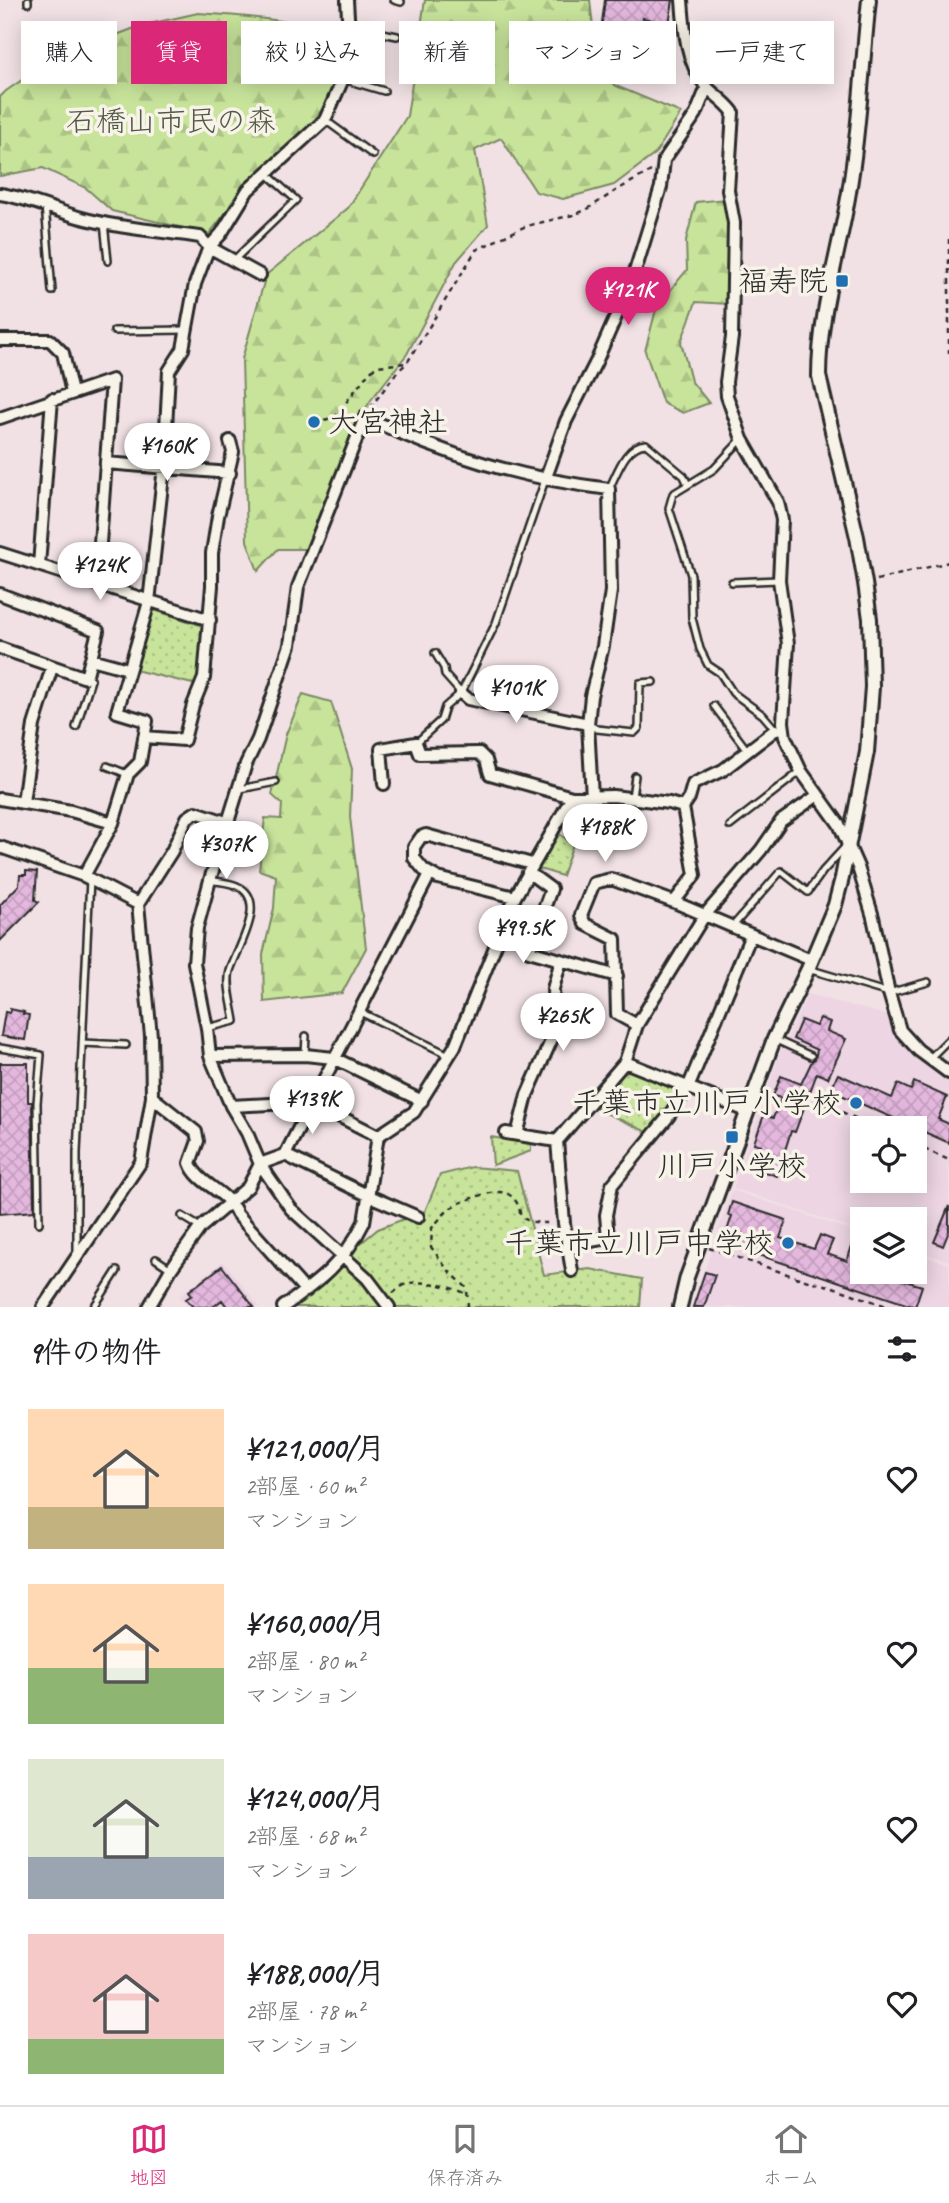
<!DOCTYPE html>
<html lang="ja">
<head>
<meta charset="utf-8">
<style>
	:root { --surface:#fff; --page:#f6f6f6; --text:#202124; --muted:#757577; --line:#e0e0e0; --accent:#db2777 }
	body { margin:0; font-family:Caveat,"Klee One",sans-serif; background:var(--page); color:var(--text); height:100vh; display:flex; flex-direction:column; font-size:26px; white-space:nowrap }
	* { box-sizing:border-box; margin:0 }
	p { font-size:23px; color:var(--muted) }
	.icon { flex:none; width:38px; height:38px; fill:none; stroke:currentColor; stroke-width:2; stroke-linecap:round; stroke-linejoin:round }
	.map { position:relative; height:1307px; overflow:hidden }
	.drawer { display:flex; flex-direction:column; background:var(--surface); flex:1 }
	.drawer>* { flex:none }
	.top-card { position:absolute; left:21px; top:21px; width:908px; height:63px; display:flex; gap:14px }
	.controls { position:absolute; left:850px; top:1116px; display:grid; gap:14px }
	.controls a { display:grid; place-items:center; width:77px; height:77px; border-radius:0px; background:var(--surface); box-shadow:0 4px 18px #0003; font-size:35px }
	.price { position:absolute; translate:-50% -60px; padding:0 16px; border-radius:24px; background:#fff; color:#222; font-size:23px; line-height:46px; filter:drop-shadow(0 2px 4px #0008) }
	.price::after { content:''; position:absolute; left:50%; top:42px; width:21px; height:16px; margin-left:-10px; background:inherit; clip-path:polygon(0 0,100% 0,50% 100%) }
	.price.on { background:var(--accent); color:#fff }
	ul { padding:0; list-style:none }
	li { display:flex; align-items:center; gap:21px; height:175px; padding:0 28px }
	li span { display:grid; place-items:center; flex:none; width:196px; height:140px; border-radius:0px; color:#555 }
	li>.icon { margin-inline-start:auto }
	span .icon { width:84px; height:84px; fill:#fffc; stroke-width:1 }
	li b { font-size:30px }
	h2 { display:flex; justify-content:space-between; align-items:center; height:84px; padding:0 28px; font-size:30px }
	.chip { padding:0 24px; border-radius:0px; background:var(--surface); box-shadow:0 4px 18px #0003; font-size:24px; line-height:63px }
	.chip.on { background:var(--accent); color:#fff }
	.tabs { display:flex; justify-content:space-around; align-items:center; height:98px; border-top:2px solid var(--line); background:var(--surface); font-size:19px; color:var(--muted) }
	.tabs a { display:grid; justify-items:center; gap:4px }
	.tabs .on { color:var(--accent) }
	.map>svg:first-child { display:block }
	.built { fill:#edd5e3; fill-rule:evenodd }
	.forest { fill:url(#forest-firs); stroke:#7a8863; stroke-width:2 }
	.park { fill:url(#park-dots); stroke:#7a8863; stroke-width:2 }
	.building { fill:url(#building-cross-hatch); stroke:#2b2b2b; stroke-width:2 }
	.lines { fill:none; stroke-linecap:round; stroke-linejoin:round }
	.service-casing { stroke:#2b2b2b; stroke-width:10 }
	.minor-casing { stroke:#2b2b2b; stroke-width:16 }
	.tertiary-casing { stroke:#2b2b2b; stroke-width:18 }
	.path { stroke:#2b2b2b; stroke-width:2.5; stroke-dasharray:5 5; stroke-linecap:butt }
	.service { stroke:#f7f3e8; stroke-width:5 }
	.minor { stroke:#f7f3e8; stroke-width:10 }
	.tertiary { stroke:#f7f3e8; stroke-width:12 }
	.poi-dot { fill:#1f6fb2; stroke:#f7f3e8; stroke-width:2.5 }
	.labels { text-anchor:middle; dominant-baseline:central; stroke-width:7; stroke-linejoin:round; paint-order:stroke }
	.park-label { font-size:30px; fill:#525947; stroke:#f7f3e8 }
	.poi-label { font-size:30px; fill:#2b2b2b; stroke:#f7f3e8; text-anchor:end }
</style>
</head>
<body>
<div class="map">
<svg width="949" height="1307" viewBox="0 0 949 1307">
	<defs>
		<pattern id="forest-firs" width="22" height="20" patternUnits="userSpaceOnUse" patternTransform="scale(1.75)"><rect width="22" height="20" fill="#c8e49b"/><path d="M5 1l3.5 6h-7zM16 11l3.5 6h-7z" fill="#acc486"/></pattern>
		<pattern id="park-dots" width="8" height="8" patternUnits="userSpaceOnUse" patternTransform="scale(1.75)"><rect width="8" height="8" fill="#c8e49b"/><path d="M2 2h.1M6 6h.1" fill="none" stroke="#acc486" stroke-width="1.8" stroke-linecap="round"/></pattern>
		<pattern id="building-cross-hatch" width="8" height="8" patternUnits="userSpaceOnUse" patternTransform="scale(1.75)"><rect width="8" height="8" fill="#e4b8de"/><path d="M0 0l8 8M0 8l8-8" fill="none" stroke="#c49ebf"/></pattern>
	</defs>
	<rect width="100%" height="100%" fill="#f1e1e5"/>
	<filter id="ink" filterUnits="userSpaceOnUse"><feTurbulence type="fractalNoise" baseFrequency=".0143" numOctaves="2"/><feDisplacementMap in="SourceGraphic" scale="14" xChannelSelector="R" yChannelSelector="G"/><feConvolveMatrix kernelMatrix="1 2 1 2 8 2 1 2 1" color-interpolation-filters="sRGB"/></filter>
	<g filter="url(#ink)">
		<path class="built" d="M808,994L893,1017L904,1043L949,1077V1261L915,1250V1220H863V1232L733,1188L780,1053ZM863,1129H915V1181H863Z
			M732,1190L863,1234V1272H915V1252L949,1264V1307H692Z
			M223,1261L260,1307H188L179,1296Z"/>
		<path class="forest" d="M425,0H590L598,72L616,86L681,113L655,154L614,185L563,199L536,192L501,138L475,150L488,225L456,262L407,354L371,400L357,423L312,549H278L258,571L247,541L242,359L266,275L348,208L407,116Z
			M198,13C248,16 296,21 345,33L348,57L333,93L310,127L242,192L209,234L112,211L86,188L43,168L0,176V97L6,91L51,60L140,26Z
			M736,198L735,234L728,304L696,302L681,342L691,381L709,403L683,413L663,403L645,351L657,306L687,270L686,240L696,202Z
			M303,694L331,702L352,769L350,817L366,948L342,993L264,1002L263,954L274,908L276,876L259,870L265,818L281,819L282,804L272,795L286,734Z"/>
		<path class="park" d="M154,610L203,626L202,675L197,685L135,670Z
			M558,833L573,844L562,876L536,868Z
			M630,1069L675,1088L677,1095L647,1132L595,1108L623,1070Z
			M491,1137L531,1144V1151L493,1165Z
			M472,1167L517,1171L544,1275L590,1269L642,1279L640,1307H290L332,1275L350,1252L378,1229L425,1211L440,1175Z"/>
		<path class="building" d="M605,0H673L669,24L643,18L639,36L635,35L633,45L606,40L608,34L601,30Z
			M26,871L37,872L35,900L39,902L0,941V905L19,885L20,875H26Z
			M10,1009L24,1012L23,1014L29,1015L25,1040L1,1036L5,1012L10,1013Z
			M820,1018L830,1022L827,1031L846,1039L828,1078L817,1073L795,1132L791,1131L777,1176L761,1171L767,1157L758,1154L761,1145L754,1143L764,1115L773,1118L781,1098L773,1096L781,1076L801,1084L812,1061L815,1059L817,1050L793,1039L801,1020L816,1026Z
			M0,1063H28V1102H32L34,1211L0,1214Z
			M838,1074L892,1098L898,1084L911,1090L914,1082L947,1097L938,1119L949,1124V1143L830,1090Z
			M732,1202L786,1220L780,1238L814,1249L820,1235L833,1240L827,1254L847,1261L853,1243L863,1246L858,1265L863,1267V1272H898L896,1278L922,1286L915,1307L723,1243L732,1216L728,1215Z
			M949,1206V1231L943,1246L934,1242Z
			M222,1266L254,1307H227L222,1300L213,1307H193L186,1299L192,1295L189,1291Z
			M705,1272L715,1275L704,1307H693Z"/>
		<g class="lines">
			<g class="service-casing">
				<path id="service" d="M28,0V3
					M394,0L401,2
					M349,26L397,36
					M343,79L384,91
					M325,120L373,155
					M45,205L52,291
					M104,223L108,261
					M234,260L296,200L266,173
					M114,331L187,330
					M742,439L714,469L673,494L669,508L691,575L692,618L700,649L708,665L720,673L733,693L763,715L775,729
					M609,489C617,474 625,445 646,444L684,476L688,485
					M732,582L779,580
					M435,653L444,668L445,675L461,693
					M714,706L747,750
					M588,724L597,729L634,733L639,728L640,683L653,682
					M76,727L91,680L86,678
					M416,743L441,720L445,707L461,693L496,623L545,480
					M107,766L127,774
					M240,789L276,782
					M632,797L635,776
					M730,826L801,771
					M732,927L781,871L808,892L823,871L845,847
					M808,969L889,993L928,982
					M358,1011L449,1055
					M207,1028L235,1021C233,1007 226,984 230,971C236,950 270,900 237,886C229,882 218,882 210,880
					M774,1039L811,1056
					M82,1043L126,1045
					M0,1048L41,1055L37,1103L39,1223
					M305,1055L306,1036
					M929,1059L949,1039
					M182,1216L200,1227
					M77,1253V1153L90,879
					M156,1259L171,1269
					M94,1307L117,1271"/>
			</g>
			<g class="minor-casing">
				<path id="minor" d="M682,0C684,28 686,62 705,85C714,95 725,101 733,112L728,190L734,223L732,337L726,382L727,396L742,439L778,502L782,520L779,580L788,644L783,722L785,737L801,771L839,824L858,867L873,917L889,993L900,1030L918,1050L949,1073
					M0,194C28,198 51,209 78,217C117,228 160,231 200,237L209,247L260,275
					M0,340H50L63,353L72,393
					M0,418L112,380L97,584
					M106,463L230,473
					M545,480L566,421L596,362L633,278L661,187L664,160L696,114L707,87
					M0,553L210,620
					M39,565L52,399
					M0,594L98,631L86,678L0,648
					M91,659L128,669
					M461,693L468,699L588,724
					M144,737L184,740L193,705L204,678L212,586V553L218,516L233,452L230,441
					M384,784L381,749L416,743L420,754L479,753L486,760L490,774L572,797L613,796L669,803L683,807
					M0,799L71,811L113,823
					M23,802L34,725L52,667
					M0,847L84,876L138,904
					M528,872L551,889L529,951L617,976
					M84,876L113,823L128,774L140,762L147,721L117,712L149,602L164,467L169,371L183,349L195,284L209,247L221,234L248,190L325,120L343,79L350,50L347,0
					M515,897L438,878L424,870L414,858V847L421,837L426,835L532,864
					M674,902L695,875L683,807L689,798L693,784L723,770L775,730
					M637,1025L617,1014L615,939L585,924L581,915L594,883L611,879L674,902L811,960
					M210,1056L305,1055L334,1058L422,1101
					M625,1062L747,1111
					M152,1097L196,1132L198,1141L190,1163C198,1185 227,1190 237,1214L306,1291
					M231,1106L311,1102L378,1136
					M506,1133L557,1141
					M517,1135L527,1095L555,1032L553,989L561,960
					M285,1155L430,874
					M567,1245L608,1238L606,1215L612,1185L668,1117L688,1088L751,935
					M572,1271L564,1223L557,1141L625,1062L637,1025L704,916L761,850L781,821L818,795
					M43,1307L141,1162L152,1097L151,1036L138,904L172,851L187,818L196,812L229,823
					M149,1307L171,1269L200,1228L248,1187L260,1164L285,1155L367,1195L418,1217
					M283,1307C319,1281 344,1263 364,1222L378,1136L414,1112L455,1046L515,897L572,797
					M389,1307L367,1278L291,1209L260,1164L247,1133L231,1106L210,1056L207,1028L194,963L197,928L210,880L246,764L258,739L290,645L298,587L365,417C447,456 519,478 609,489L611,591L603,646L591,696L588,724L592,798"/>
			</g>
			<g class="tertiary-casing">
				<path id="tertiary" d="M680,1307L687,1277L774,1039L808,969L835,905L842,878L867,752L872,687L870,619L865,583L857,537L819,376C819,313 839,254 849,192C860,128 862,64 869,0"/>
			</g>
			<path class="path" d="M949,239V353
				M370,408L397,372L407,363L476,250L526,226L573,215L586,210L617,190L651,171
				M324,420L335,417L370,371L378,366L407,363
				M877,580L949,562
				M815,1100L871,1125L880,1120L896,1129
				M915,1145L949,1160
				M709,1248L808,1281L833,1287L889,1307
				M393,1293C397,1290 402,1285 407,1284C423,1279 455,1287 468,1295
				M468,1307L467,1288L447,1269L431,1247L432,1228C438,1221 444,1213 451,1208C461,1201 497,1187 508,1194C530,1207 505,1224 552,1223"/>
			<use href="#service" class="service"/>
			<use href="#minor" class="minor"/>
			<use href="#tertiary" class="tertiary"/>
		</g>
	</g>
	<g class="poi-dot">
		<rect x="835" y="274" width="14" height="14" rx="3.5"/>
		<circle cx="314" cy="422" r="7"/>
		<circle cx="856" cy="1103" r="7"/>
		<rect x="725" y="1130" width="14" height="14" rx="3.5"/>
		<circle cx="788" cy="1243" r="7"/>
	</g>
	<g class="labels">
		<g class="park-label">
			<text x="171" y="121">石橋山市民の森</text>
		</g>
		<g class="poi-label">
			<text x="828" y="281">福寿院</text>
			<text x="328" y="422" text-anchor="start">大宮神社</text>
			<text x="842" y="1103">千葉市立川戸小学校</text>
			<text x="732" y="1166" text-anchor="middle">川戸小学校</text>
			<text x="774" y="1243">千葉市立川戸中学校</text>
		</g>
	</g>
</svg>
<div class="controls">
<a><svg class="icon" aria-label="locate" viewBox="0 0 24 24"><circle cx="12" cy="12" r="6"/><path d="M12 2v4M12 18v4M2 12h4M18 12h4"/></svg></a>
<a><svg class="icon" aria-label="layers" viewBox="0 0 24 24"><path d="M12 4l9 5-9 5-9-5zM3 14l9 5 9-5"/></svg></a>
</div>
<b class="price on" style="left:628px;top:327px">¥121K</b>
<b class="price" style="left:167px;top:483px">¥160K</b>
<b class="price" style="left:100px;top:602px">¥124K</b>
<b class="price" style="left:516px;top:725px">¥101K</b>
<b class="price" style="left:605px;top:864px">¥188K</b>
<b class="price" style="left:226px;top:881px">¥307K</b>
<b class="price" style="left:523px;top:965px">¥99.5K</b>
<b class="price" style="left:563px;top:1053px">¥265K</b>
<b class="price" style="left:312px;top:1136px">¥139K</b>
<div class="top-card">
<a class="chip">購入</a>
<a class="chip on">賃貸</a>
<a class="chip">絞り込み</a>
<a class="chip">新着</a>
<a class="chip">マンション</a>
<a class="chip">一戸建て</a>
</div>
</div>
<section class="drawer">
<h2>9件の物件<svg class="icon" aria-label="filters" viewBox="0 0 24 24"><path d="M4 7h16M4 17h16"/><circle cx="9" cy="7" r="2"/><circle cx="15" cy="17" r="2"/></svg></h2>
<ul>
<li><span style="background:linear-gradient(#ffd9b3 70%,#c2b280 0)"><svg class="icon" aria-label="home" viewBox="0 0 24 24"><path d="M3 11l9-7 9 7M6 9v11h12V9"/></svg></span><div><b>¥121,000/月</b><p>2部屋 · 60 m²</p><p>マンション</p></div><svg class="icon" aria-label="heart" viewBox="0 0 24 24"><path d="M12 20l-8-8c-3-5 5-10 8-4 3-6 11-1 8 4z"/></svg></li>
<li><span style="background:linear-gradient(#ffd9b3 60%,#8fb573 0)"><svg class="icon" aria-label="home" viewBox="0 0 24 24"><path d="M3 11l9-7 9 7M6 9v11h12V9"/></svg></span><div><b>¥160,000/月</b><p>2部屋 · 80 m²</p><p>マンション</p></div><svg class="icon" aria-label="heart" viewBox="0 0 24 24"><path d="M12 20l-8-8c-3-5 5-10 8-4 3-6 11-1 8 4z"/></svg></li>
<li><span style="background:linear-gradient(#dfe7d0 70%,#9aa5b1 0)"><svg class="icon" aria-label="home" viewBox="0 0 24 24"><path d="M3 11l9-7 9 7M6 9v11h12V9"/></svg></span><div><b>¥124,000/月</b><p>2部屋 · 68 m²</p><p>マンション</p></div><svg class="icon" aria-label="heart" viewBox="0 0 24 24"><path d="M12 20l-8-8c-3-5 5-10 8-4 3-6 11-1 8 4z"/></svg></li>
<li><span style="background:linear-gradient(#f6c9c9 75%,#8fb573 0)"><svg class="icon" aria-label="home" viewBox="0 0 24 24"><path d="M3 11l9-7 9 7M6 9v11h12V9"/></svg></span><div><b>¥188,000/月</b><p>2部屋 · 78 m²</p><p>マンション</p></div><svg class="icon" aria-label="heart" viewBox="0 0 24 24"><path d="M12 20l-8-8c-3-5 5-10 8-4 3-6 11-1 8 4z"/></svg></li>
</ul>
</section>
<nav class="tabs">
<a class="on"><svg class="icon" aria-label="map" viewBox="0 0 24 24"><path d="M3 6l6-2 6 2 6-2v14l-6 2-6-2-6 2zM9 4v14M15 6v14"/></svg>地図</a>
<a><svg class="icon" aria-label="saved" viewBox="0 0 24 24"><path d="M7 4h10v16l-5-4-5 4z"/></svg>保存済み</a>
<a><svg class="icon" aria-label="home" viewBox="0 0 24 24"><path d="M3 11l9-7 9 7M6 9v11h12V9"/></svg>ホーム</a>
</nav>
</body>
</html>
